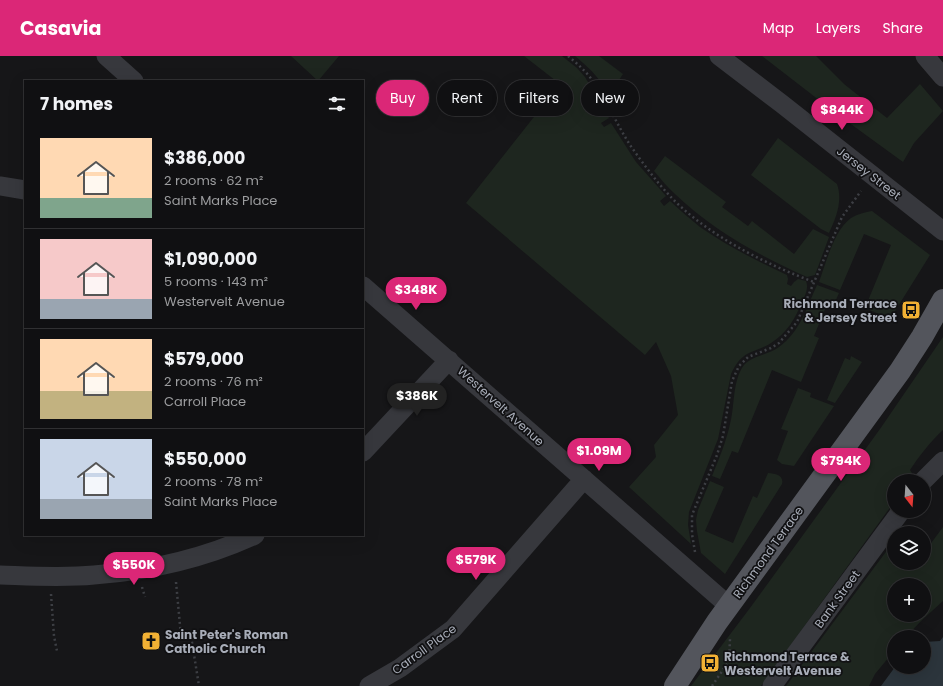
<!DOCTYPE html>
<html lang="en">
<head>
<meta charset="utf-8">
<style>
	:root { --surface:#101012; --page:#19191b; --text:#f1f3f6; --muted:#9c9d9f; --line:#303032; --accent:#db2777 }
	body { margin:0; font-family:Poppins,sans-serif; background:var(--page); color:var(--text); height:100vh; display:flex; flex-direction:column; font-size:15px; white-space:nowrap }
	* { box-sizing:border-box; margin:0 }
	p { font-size:13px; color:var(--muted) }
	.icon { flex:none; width:22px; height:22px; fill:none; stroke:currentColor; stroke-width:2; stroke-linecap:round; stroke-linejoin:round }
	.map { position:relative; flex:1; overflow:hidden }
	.panel { position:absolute; left:24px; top:24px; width:340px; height:456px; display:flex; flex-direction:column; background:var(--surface); border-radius:0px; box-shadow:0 4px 16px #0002,0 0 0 1px var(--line) }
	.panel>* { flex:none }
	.hud { position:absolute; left:376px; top:24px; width:380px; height:36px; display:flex; gap:8px }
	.needle { width:26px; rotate:163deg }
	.controls { position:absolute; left:887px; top:418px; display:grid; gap:8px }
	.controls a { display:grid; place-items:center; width:44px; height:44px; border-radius:50%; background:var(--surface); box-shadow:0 4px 16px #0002,0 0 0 1px var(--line); font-size:20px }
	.price { position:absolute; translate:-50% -34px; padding:0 9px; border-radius:14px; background:var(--accent); color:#fff; font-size:13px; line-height:26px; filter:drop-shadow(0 1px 2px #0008) }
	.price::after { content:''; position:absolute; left:50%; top:24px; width:12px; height:9px; margin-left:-6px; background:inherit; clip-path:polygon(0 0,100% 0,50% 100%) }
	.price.selected { background:#222; color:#fff }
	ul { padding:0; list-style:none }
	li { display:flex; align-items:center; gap:12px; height:100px; padding:0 16px }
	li+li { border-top:1px solid var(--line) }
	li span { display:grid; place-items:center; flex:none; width:112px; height:80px; border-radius:0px; color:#555 }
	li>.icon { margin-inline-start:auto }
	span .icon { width:48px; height:48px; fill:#fffc; stroke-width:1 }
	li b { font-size:17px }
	h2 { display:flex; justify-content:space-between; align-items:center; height:48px; padding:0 16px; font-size:17px }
	.tag { padding:0 14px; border-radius:18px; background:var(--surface); box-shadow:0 4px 16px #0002,0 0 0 1px var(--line); font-size:14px; line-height:36px }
	.tag.selected { background:var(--accent); color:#fff }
	header { display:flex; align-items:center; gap:24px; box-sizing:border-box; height:56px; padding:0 20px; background:var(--accent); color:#fff }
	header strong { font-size:19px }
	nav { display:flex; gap:22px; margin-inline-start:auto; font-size:14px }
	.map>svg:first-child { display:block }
	.green { fill:#1e261f; fill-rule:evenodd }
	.water { fill:#2c353c }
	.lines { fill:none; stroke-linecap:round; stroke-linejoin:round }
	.path { stroke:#3d3f44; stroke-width:2.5; stroke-dasharray:2 3; stroke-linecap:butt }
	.minor { stroke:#37383d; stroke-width:19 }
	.major { stroke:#53555c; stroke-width:22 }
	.labels { text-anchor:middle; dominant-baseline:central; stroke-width:3.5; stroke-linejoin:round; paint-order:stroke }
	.street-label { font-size:12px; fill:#a8adb8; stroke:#111113 }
	.poi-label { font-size:12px; font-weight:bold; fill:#a8adb8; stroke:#111113; text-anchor:start }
</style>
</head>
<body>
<header>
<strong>Casavia</strong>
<nav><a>Map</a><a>Layers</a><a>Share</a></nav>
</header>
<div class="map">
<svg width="943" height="630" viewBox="0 0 943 630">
	<rect width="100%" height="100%" fill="#161618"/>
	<path class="green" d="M291,0H339L318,25Z
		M524,0H562L577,12L585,21L609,62L601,67L604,71L611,67L636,106L666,140L660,145L664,150L670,145C680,154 690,163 700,171C727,190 757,205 787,219L788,223L787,228L791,230L794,226L798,223L806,225C809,233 805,239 802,246C795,263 787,277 771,287C751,299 743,293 731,318L718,383L689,456L688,469L691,488L629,431L656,401L654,389L678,359L671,320L656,286L645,299L466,147L560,28Z
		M575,0H599L623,18L619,24L626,30L621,36L623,38L613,45C601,24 593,15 575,0Z
		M762,0H816L844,28L887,62L920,28L943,55L914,87L903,106L837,58Z
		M778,82L837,128C843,145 836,162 829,177L821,173L808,163L751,119Z
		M665,100L726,146L722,151L748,170L752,165L794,198L813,173L829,181L815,219L807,221C760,200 712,174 675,138C667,131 661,123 654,115Z
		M872,155L930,199L892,260L886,261L865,252L891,189L864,178L840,234L819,226C826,207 834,174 851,162C858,158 865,156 872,155Z
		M817,229L839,237L832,253L826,251L814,280L819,282L801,326L772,314L738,397L732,395L720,423L712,420C719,403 726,386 730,368C735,350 732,325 744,309C753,299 769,299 779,291C800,276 807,251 817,229Z
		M943,281V374C930,386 920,399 910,414L913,419L909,425H894V446L769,619L761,630H691L750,552L880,373Z
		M851,300L862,306L835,347L827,344L845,302L850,304Z
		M798,332L811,337L810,341L834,350L794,410L782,408L777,404L788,375L781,373Z
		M768,417C776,418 784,419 782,428L725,518L701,497L697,475L696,464L698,454L710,425L724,431L705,475L733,487L753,440L757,442Z
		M943,471V545L921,565L906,581H894V595L875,618L869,630H786L894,485V507H924V486L929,490ZM894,529H924V559H894Z"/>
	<path class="water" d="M943,581V630H881L895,611H924V586L940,585Z"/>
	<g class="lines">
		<path class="path" d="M568,0C579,9 589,18 597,31C609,50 618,70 630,89C642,106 655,124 669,139C705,178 765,208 814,226
			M695,496L692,478V459L717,399L723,380L732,325L739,310L748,301L771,292L779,287L797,266L842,161L861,135
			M176,526L181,580H191L199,630
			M142,531L145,541
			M51,538L54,580L57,595
			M712,630L729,605L730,583"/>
		<path class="minor" d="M106,0L134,25
			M719,0L782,48L943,175
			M925,0L943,21
			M0,130L25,134
			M363,230L729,550
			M363,396L449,304
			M923,425L943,405
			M0,519C31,520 63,522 94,519C149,515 205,502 255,479
			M369,630L400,612L453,573L584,423
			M772,630L901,455"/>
		<path class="major" d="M675,630L717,566L900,315L922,281L943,244"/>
	</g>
	<defs>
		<g id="bus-square" transform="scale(1)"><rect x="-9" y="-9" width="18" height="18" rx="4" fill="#f2b134" stroke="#111113"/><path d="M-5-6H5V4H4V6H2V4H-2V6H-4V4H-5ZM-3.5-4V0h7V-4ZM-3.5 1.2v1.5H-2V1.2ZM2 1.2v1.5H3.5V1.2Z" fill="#111"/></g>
		<g id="church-square" transform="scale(1)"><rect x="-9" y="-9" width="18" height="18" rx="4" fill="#f2b134" stroke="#111113"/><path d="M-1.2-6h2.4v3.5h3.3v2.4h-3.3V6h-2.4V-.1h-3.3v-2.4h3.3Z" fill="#111"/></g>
	</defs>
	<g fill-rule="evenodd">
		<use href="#bus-square" x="911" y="254"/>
		<use href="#church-square" x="151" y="585"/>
		<use href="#bus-square" x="710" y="607"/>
	</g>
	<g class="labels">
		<g class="street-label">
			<text transform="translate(869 117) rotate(38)">Jersey Street</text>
			<text transform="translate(501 350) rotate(42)">Westervelt Avenue</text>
			<text transform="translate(768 496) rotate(-54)">Richmond Terrace</text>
			<text transform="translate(837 543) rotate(-54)">Bank Street</text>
			<text transform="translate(424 593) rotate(-36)">Carroll Place</text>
		</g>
		<g class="poi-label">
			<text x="897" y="247" text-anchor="end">Richmond Terrace<tspan x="897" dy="14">&amp; Jersey Street</tspan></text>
			<text x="165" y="578">Saint Peter's Roman<tspan x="165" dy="14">Catholic Church</tspan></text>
			<text x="724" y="600">Richmond Terrace &amp;<tspan x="724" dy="14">Westervelt Avenue</tspan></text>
		</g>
	</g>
</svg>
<div class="controls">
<a><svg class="needle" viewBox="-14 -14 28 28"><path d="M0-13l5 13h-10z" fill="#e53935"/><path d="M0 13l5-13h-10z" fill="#9c9d9f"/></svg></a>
<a><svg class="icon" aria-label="layers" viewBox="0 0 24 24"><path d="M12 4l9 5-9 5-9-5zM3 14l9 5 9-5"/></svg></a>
<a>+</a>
<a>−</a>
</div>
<b class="price" style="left:842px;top:75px">$844K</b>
<b class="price" style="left:416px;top:255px">$348K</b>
<b class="price selected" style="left:417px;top:361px">$386K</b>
<b class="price" style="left:599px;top:416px">$1.09M</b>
<b class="price" style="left:841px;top:426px">$794K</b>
<b class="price" style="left:476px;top:525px">$579K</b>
<b class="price" style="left:134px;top:530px">$550K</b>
<div class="hud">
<a class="tag selected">Buy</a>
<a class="tag">Rent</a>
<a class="tag">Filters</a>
<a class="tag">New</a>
</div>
<section class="panel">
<h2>7 homes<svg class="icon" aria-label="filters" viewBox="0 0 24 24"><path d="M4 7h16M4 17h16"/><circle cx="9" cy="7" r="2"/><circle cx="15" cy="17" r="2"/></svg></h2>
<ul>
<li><span style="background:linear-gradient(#ffd9b3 75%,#7fa58c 0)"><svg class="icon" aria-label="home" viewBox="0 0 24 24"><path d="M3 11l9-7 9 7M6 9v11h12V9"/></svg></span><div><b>$386,000</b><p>2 rooms · 62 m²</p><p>Saint Marks Place</p></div></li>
<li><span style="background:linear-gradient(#f6c9c9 75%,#9aa5b1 0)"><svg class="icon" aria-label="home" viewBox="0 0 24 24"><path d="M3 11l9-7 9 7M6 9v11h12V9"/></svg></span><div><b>$1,090,000</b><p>5 rooms · 143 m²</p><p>Westervelt Avenue</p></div></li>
<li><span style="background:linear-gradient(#ffd9b3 65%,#c2b280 0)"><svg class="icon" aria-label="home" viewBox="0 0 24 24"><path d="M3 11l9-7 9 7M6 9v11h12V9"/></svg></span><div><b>$579,000</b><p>2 rooms · 76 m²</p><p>Carroll Place</p></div></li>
<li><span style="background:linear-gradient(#c9d6e8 75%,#9aa5b1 0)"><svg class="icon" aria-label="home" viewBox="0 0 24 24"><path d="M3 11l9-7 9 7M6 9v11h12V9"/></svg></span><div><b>$550,000</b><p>2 rooms · 78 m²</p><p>Saint Marks Place</p></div></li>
</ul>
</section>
</div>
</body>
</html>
